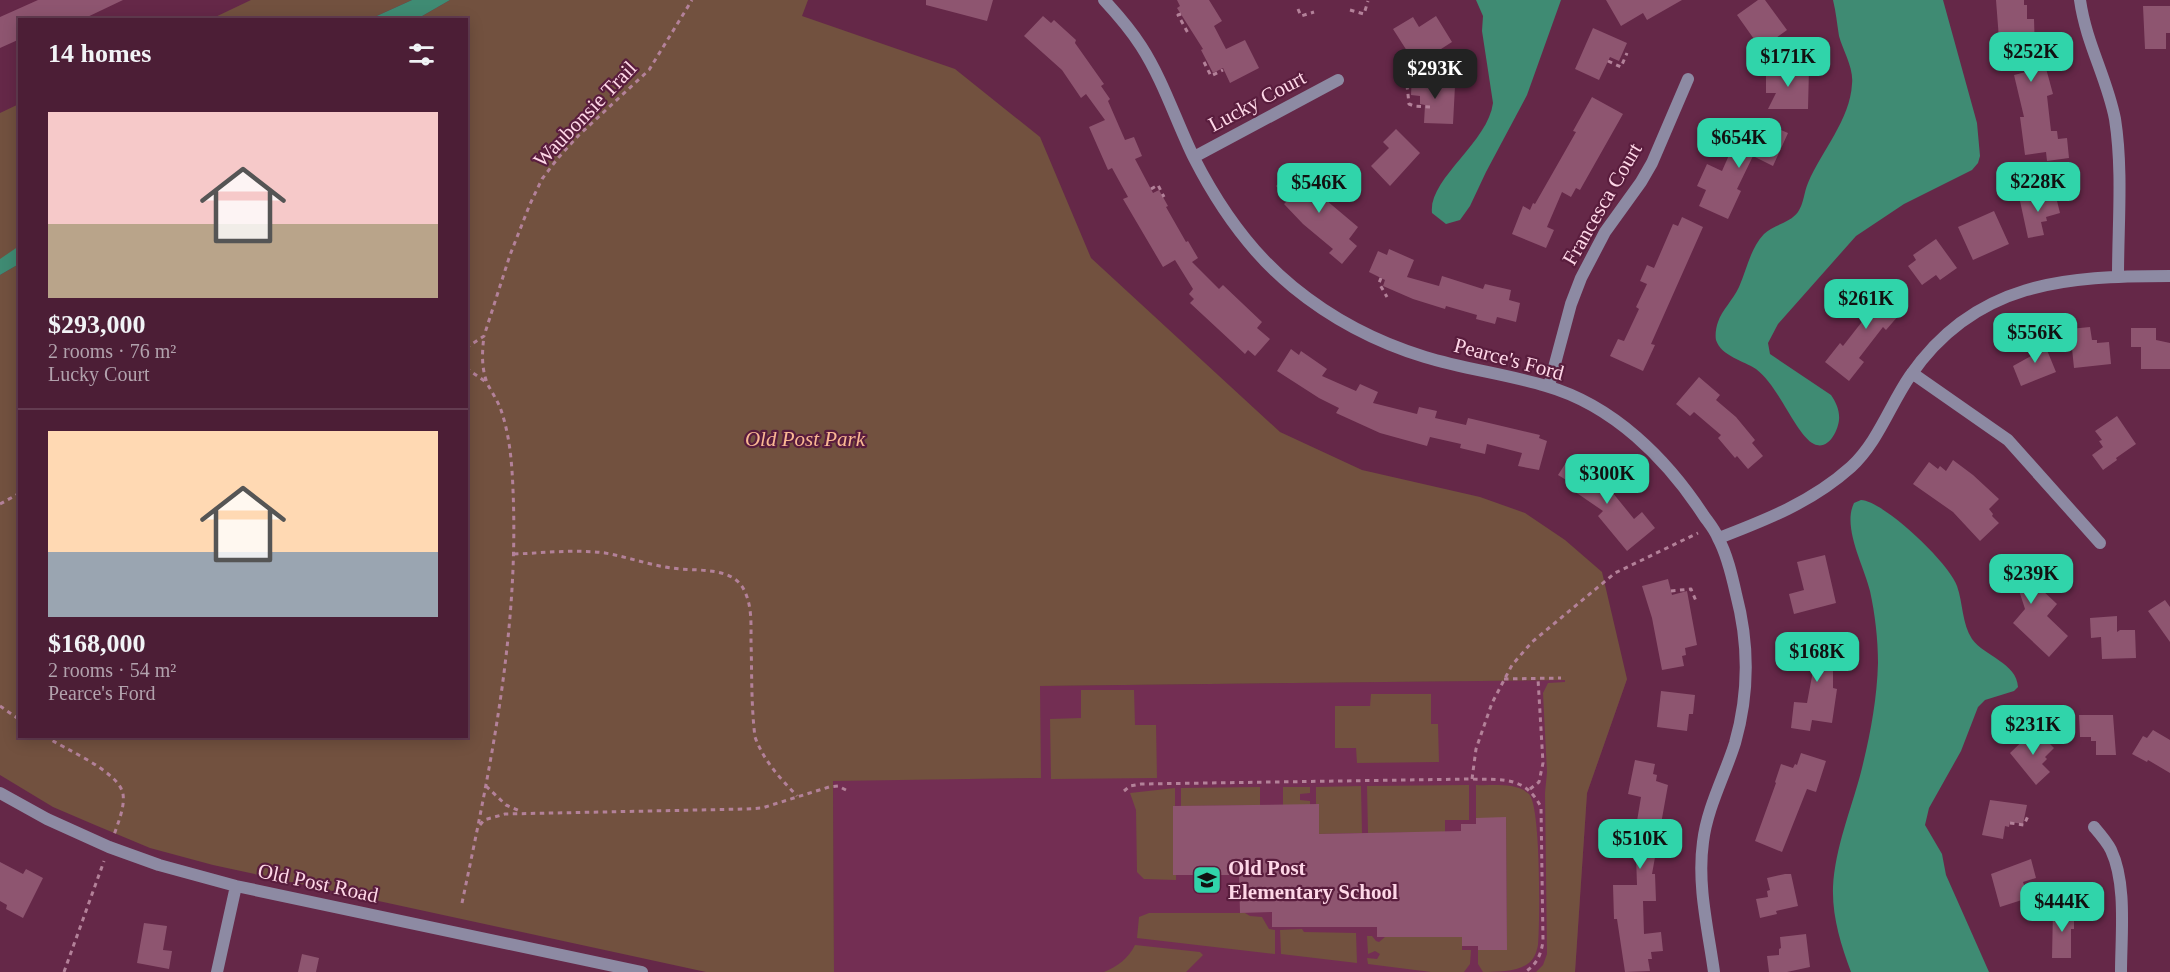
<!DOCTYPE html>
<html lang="en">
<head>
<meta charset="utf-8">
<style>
	:root { --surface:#4c1e36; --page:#562b42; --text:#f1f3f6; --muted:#b2a2ad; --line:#633c51; --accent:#30d4aa }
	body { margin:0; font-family:"Times New Roman",serif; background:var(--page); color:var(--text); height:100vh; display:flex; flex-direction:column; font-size:22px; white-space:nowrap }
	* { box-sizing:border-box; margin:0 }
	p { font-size:20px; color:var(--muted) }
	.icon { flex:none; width:33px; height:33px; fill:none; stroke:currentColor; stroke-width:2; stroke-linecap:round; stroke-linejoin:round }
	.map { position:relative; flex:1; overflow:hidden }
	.details { position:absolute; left:18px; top:18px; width:450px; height:720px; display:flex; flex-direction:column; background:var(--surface); border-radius:0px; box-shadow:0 3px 15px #0003,0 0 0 2px var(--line) }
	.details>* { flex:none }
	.price { position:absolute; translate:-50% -51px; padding:0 14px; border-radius:12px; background:var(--accent); color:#111; font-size:20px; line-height:39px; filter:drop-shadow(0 2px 3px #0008) }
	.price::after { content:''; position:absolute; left:50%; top:36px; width:18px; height:14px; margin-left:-9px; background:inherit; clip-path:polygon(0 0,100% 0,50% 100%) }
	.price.active { background:#222; color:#fff }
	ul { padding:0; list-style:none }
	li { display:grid; align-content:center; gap:12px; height:318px; padding:0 30px }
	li+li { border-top:2px solid var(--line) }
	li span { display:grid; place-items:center; height:186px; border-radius:0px; color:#555 }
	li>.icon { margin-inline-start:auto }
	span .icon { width:108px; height:108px; fill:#fffc; stroke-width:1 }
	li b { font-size:26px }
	h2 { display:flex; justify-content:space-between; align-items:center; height:72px; padding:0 30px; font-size:26px }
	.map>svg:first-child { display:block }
	.built { fill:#732e53 }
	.green { fill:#72513f }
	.water { fill:#3f8b73 }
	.building { fill:#8e5570 }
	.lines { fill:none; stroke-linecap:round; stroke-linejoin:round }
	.path { stroke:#b38199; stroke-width:3; stroke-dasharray:4.5 4.5; stroke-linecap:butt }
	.minor { stroke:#8d8aa3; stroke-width:12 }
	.labels { text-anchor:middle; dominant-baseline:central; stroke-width:4.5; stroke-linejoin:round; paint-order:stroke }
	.street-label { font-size:21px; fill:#fed7e7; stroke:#591d3d }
	.park-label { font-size:21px; font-style:italic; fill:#fab893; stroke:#591d3d }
	.poi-label { font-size:21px; font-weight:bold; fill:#fed7e7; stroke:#591d3d; text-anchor:start }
</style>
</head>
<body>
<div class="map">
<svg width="2170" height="972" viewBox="0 0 2170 972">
	<rect width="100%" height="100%" fill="#652848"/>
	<path class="built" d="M1627,679L1587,793L1575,972H834L833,780L1040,778L1039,686Z"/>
	<path class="green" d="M251,0H412L370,19L209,20Z
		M450,0H808L802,16L955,69L1040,137L1091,258L1280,432L1362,470L1480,497L1525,513L1565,540L1602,572L1627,679L1587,793L1575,972H1536L1543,965L1547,954L1545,793L1547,772L1543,693L1548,683L1565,682V680L1040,686L1041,778L833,781L834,972H706L213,865L150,848L95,825L53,807L0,775V275L19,264L20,736H466V20L417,19Z
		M19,104V249L0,262V113Z
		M1081,690H1134L1135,725H1156L1157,778L1051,779L1050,719L1081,718Z
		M1371,694H1431V724H1438L1439,762L1357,763L1356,748H1335V706H1370Z
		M1469,785V820H1445V832L1368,833L1367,786Z
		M1476,785C1493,786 1516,782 1529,794C1541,806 1540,923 1538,945C1537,950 1535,957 1531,961C1521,972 1498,972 1483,972L1478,964V950H1507L1506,818H1476Z
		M1361,786L1362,833L1319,834V805L1316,804V787Z
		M1260,787V805L1181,806V788Z
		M1283,787H1310V793L1300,794V800L1310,801V805H1283Z
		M1175,788V806H1173V875H1176V880L1144,879L1137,872L1136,810L1130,793Z
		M1149,913H1245L1250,916L1262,917L1269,929L1275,930V954L1137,938L1139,917Z
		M1302,929L1304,932L1356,933L1357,963L1281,954L1280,930Z
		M1367,936H1372L1376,941L1379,942L1385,937H1462V950H1471L1470,964L1464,972H1431L1368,964L1367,958L1377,959L1380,954L1375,951L1368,954Z
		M1135,945L1200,952L1203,955L1186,972H1104C1118,966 1128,959 1135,945Z"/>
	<path class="water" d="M412,0H450L417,19H370Z
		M1476,0H1561L1527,95L1486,172L1470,206L1460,220L1446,224L1432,213C1428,179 1488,143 1493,103L1482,31L1483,16Z
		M1833,0H1943L1977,123L1980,156L1978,163L1972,170L1904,204L1856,236L1778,324L1768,343L1770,354L1831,395C1836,402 1840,411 1839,420C1838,431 1828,451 1814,444C1796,435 1779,386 1756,369C1744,361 1721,356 1716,340C1715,335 1716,327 1718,322C1722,310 1733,300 1739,287C1747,269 1750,249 1764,234C1773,225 1790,223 1798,212C1804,203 1804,192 1808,183C1822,150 1850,120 1852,84C1854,68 1843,51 1839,36C1837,24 1836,12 1833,0Z
		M19,246V264L0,275V259Z
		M1861,500C1884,501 1950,564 1957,586C1963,603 1962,624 1972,639C1984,656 2017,663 2018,687L2014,691L1985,700L1978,707L1961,751L1929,808L1925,825L1942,854L1946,875L1989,972H1851C1841,945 1832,917 1833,887C1835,848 1851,810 1861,772C1870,736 1877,700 1878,663C1878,639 1875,614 1870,591C1864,566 1842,527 1854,503Z"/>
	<path class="building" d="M38,0H123L81,20H20V39L0,48V17Z
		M926,0H993L987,21L926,5Z
		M1177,0H1209L1222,21L1214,26L1226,49L1245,40L1259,68L1230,83L1223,68L1213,73L1201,50L1203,49L1177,8L1180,6Z
		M1606,0H1682L1647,20L1643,13L1621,26Z
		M1758,0H1765L1787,30L1761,49L1737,15Z
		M1996,0H2024V5H2027V19H2034L2035,52L2041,50L2053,94L2047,96L2051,131H2057L2058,139L2067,138L2069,158L2047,161L2046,152L2025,155L2020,117H2024L2014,75L2026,72L2017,38L1999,39Z
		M2143,6H2170V33H2166V49H2145Z
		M1043,16L1051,23L1054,20L1076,40L1075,43L1104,84L1101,86L1110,99L1108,101L1125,140L1134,137L1142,156L1135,159L1153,193L1159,190L1168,206L1166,207L1186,242L1188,241L1198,258L1192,262L1219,289L1223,285L1262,322L1257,328L1270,339L1255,356L1248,350L1245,354L1190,303L1194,299L1189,294L1193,289L1175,260L1163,267L1123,199L1128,197L1112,168L1108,170L1089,127L1105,120L1086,94L1081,98L1062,70L1024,36Z
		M1436,16L1452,42L1416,65L1393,29L1413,17L1419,27Z
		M1593,28L1627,43L1619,61L1610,57L1599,80L1575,69Z
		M1766,67L1809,68L1808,109H1768L1776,93H1766Z
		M1412,75L1435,77L1434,85L1455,86L1453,124L1424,123L1425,105L1420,104V96L1411,95Z
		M1592,97L1623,114L1580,190L1576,188L1571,197L1562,192L1547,227L1554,230L1546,248L1512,234L1523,206L1530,210L1533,203L1535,204L1576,132L1573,131Z
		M1762,122L1788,133L1773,166L1753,156L1737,189L1741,191L1728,219L1699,206L1706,190L1697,186L1707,164L1722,171L1737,137L1746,142L1750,134L1755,137Z
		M1396,129L1420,153L1390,186L1371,166L1389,148L1383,142Z
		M1293,170L1298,176L1303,171L1323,192L1320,195L1358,227L1349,239L1357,246L1342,264L1329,253L1333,249L1303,224L1284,204L1289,199L1276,186Z
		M2055,193L2060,213L2046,217L2047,221L2041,222L2044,235L2028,238L2020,201Z
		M1994,211L2009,244L1973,260L1958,227Z
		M1682,217L1703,227L1651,344L1655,345L1643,371L1610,356L1618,339L1624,341L1639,309L1636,307L1647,284L1640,281L1647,265L1654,268L1673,224L1678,226Z
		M1936,239L1957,268L1940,280L1936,275L1922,285L1908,266L1916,260L1913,255Z
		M1389,249L1414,260L1407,277L1439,286L1442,276L1483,289L1485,284L1511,290L1509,300L1520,303L1516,322L1497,317L1495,324L1476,319L1477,315L1446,306L1445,309L1413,299L1383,286L1385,280L1369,272L1378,251L1387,255Z
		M1888,283L1904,297L1893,310L1899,315L1886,330L1883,327L1859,358L1864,362L1849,381L1825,362L1840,343L1843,346L1868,314L1858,306L1877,285L1882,289Z
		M2090,327L2092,340H2097V343L2109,342L2111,364L2074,368L2070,329Z
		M2131,328H2156V340L2170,343V369H2141V347H2131Z
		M2042,338L2056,372L2021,386L2013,366L2031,356L2026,345Z
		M1291,349L1299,355L1301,351L1327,369L1322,376L1356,391L1360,384L1378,392L1373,403L1417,414L1419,407L1437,411L1435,418L1466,425L1468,418L1540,435L1539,438L1547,441L1539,470L1518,466L1522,453L1487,444L1485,454L1460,448L1461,444L1430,437L1427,446L1380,433L1336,413L1339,408L1319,398L1277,371Z
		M1699,377L1720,395L1716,400L1736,417L1755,440L1752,443L1763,456L1748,469L1737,456L1735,458L1718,438L1721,435L1694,412L1690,416L1676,404Z
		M2117,416L2136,444L2116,458L2117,460L2103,470L2092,455L2103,447L2099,441L2102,440L2095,431Z
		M1569,458L1583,468L1584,466L1605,480L1604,482L1634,519L1642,512L1655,528L1627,551L1598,516L1603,511L1568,487L1571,483L1558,475Z
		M1953,460L1973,475L1999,499L1989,509L1993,514L1992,516L1999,523L1980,541L1953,512L1913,484L1929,462L1938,469L1940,466L1946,471Z
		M1825,555L1836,603L1794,614L1789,594L1804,590L1797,562Z
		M2009,555L2012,564L2015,563L2017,568L2030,563L2040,588L2057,604L2047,616L2068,636L2049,657L2013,623L2025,609L2017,584L2001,590L1990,563Z
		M1668,579L1672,595L1687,591L1697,645L1685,648L1686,655L1682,656L1684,666L1662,670L1652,618L1642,586Z
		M2165,600L2170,607V642L2148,611Z
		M2117,616V632L2120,630H2135L2136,658L2102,659L2101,637L2091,638L2090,618Z
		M1812,633H1833V688L1837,689L1832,723L1812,720L1810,731L1791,728L1794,702L1807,703L1813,671H1796V652H1809V645H1812Z
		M1661,691L1695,695L1693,714H1689L1687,731L1657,727Z
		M2079,715H2113L2116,755H2096V741H2091V737H2080Z
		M2035,729L2054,748L2045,757L2047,759L2042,764L2050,772L2036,785L2010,753Z
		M2153,730L2170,740V773L2148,760L2147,762L2132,754L2143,736L2147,738Z
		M1801,753L1826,761L1816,792L1807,789L1782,852L1755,841L1776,783L1775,782L1781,764L1793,768L1795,764L1797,765Z
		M1635,760L1655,764L1653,774L1657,775L1656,781L1668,785L1652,874H1655L1656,901H1643L1644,934L1661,932L1663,951L1651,952L1652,959H1648L1650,971L1625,972L1617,919H1614L1613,885H1637L1636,856L1620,854L1625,825L1636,827L1641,797L1628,794Z
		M1990,800L2027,805L2023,824L2010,822L2009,827L2005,826L2003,839L1982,835Z
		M1319,804V834L1461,831V824H1476V818L1506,817L1507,950H1478V946H1462V937H1377V927H1272V912L1240,913L1239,875H1173V806Z
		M2031,859L2036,878L2023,882L2025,888L2022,889L2025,899L2000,907L1991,874Z
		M0,862L23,874L26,869L43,878L23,918L6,909L7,905L0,901Z
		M1785,874H1791L1798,906L1776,911L1777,914L1760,918L1756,899L1768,897L1767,891L1770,890L1767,878Z
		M2053,909H2074V929H2071V958H2052Z
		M144,923L167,926L163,950L172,951L169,969L137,963Z
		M1806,934L1810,967L1787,972H1769L1767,956L1779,955V949L1781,948L1780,937Z
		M302,954L319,958L316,972H298Z"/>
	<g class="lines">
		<path class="path" d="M1298,9L1301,16L1314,12
			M1350,10L1364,14L1368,1
			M1181,14L1178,15L1188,33
			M1608,61L1621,67L1627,53
			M1204,62L1211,76L1223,70
			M1407,85L1409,104L1414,106L1430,107
			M1151,189L1158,185L1164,197
			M1381,278L1379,283L1387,297
			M466,348L484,336L510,255L530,204L542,179L558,158L579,135L649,70L692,0
			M466,368L486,382
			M0,504L20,493
			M514,554C544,553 575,549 605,553C628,557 649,565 672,568C696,572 734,565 745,592C752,607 751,625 751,641C752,673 751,705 755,737C764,761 779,777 797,796
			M1671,591L1691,589L1696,601
			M1504,679L1561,678
			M0,706L20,720
			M45,736C64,749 119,771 123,794C125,807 118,823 114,835
			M1472,779L1476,749L1492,703L1512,665L1532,642L1615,573L1698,533
			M486,786L506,805L520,811
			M1530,789L1539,782L1543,763L1538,679
			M1124,791L1130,786L1141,784L1472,779C1503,780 1525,776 1541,807L1543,941C1541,955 1537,964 1525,972
			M2010,823L2024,825L2028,816
			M480,825L484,820L505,814L746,809L762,808L829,787L838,786L850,792
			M462,903C491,765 519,631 513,490C512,464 510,438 502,413C499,403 493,394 488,385C481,369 482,352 484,336
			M64,972L104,861"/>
		<path class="minor" d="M1104,0C1117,14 1130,29 1141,46C1163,80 1176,121 1194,158C1219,207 1250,252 1293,287C1332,319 1376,342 1425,357C1464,369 1506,374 1546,386C1613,405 1667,459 1704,516C1709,523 1715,530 1718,538C1727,554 1732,576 1736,594C1749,643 1749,694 1735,743C1725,775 1707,808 1703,842C1697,885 1708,929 1714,972
			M2080,0C2086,43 2107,78 2115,119C2123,170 2118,224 2118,276
			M1194,157L1338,80
			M1912,373L2008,440L2100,543
			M1549,386L1571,304L1581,278L1605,232L1641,182L1652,163L1688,79
			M1719,538C1766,520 1812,502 1851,467C1878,442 1890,405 1910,376C1975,281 2066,276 2170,276
			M0,793L47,819L109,847L159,865L236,886L642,972
			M2094,827C2100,834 2107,842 2111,850C2127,884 2121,935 2121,972
			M217,972L236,886"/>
	</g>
	<defs>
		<g id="school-square" transform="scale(1.5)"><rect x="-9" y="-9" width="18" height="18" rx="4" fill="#30d4aa" stroke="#591d3d"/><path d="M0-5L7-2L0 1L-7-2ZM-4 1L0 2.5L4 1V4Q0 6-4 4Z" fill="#111"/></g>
	</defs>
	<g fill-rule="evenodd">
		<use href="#school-square" x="1207" y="880"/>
	</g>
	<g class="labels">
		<g class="street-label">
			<text transform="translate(1257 101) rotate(-28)">Lucky Court</text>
			<text transform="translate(585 114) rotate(-46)">Waubonsie Trail</text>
			<text transform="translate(1602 204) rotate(-60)">Francesca Court</text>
			<text transform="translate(1509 359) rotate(15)">Pearce's Ford</text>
			<text transform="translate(318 883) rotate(12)">Old Post Road</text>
		</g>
		<g class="park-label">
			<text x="805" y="439">Old Post Park</text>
		</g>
		<g class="poi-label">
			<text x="1228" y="868">Old Post<tspan x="1228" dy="24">Elementary School</tspan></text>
		</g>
	</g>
</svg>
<b class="price" style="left:2031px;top:83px">$252K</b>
<b class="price" style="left:1788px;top:88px">$171K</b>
<b class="price active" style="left:1435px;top:100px">$293K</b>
<b class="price" style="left:1739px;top:169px">$654K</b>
<b class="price" style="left:2038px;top:213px">$228K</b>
<b class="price" style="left:1319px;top:214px">$546K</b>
<b class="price" style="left:1866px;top:330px">$261K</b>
<b class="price" style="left:2035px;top:364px">$556K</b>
<b class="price" style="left:1607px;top:505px">$300K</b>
<b class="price" style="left:2031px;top:605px">$239K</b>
<b class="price" style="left:1817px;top:683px">$168K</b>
<b class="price" style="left:2033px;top:756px">$231K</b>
<b class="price" style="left:1640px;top:870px">$510K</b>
<b class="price" style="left:2062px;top:933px">$444K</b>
<section class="details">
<h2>14 homes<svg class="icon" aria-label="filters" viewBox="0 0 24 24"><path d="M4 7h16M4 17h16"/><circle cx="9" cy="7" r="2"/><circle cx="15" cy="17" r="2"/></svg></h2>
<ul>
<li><span style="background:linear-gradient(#f6c9c9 60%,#b9a48a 0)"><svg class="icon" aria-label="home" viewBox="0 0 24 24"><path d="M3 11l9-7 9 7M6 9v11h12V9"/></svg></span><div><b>$293,000</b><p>2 rooms · 76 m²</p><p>Lucky Court</p></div></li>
<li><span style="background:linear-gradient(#ffd9b3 65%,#9aa5b1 0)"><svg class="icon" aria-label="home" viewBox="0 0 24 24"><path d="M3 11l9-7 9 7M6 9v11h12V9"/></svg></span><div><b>$168,000</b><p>2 rooms · 54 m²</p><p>Pearce's Ford</p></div></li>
</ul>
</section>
</div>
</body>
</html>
